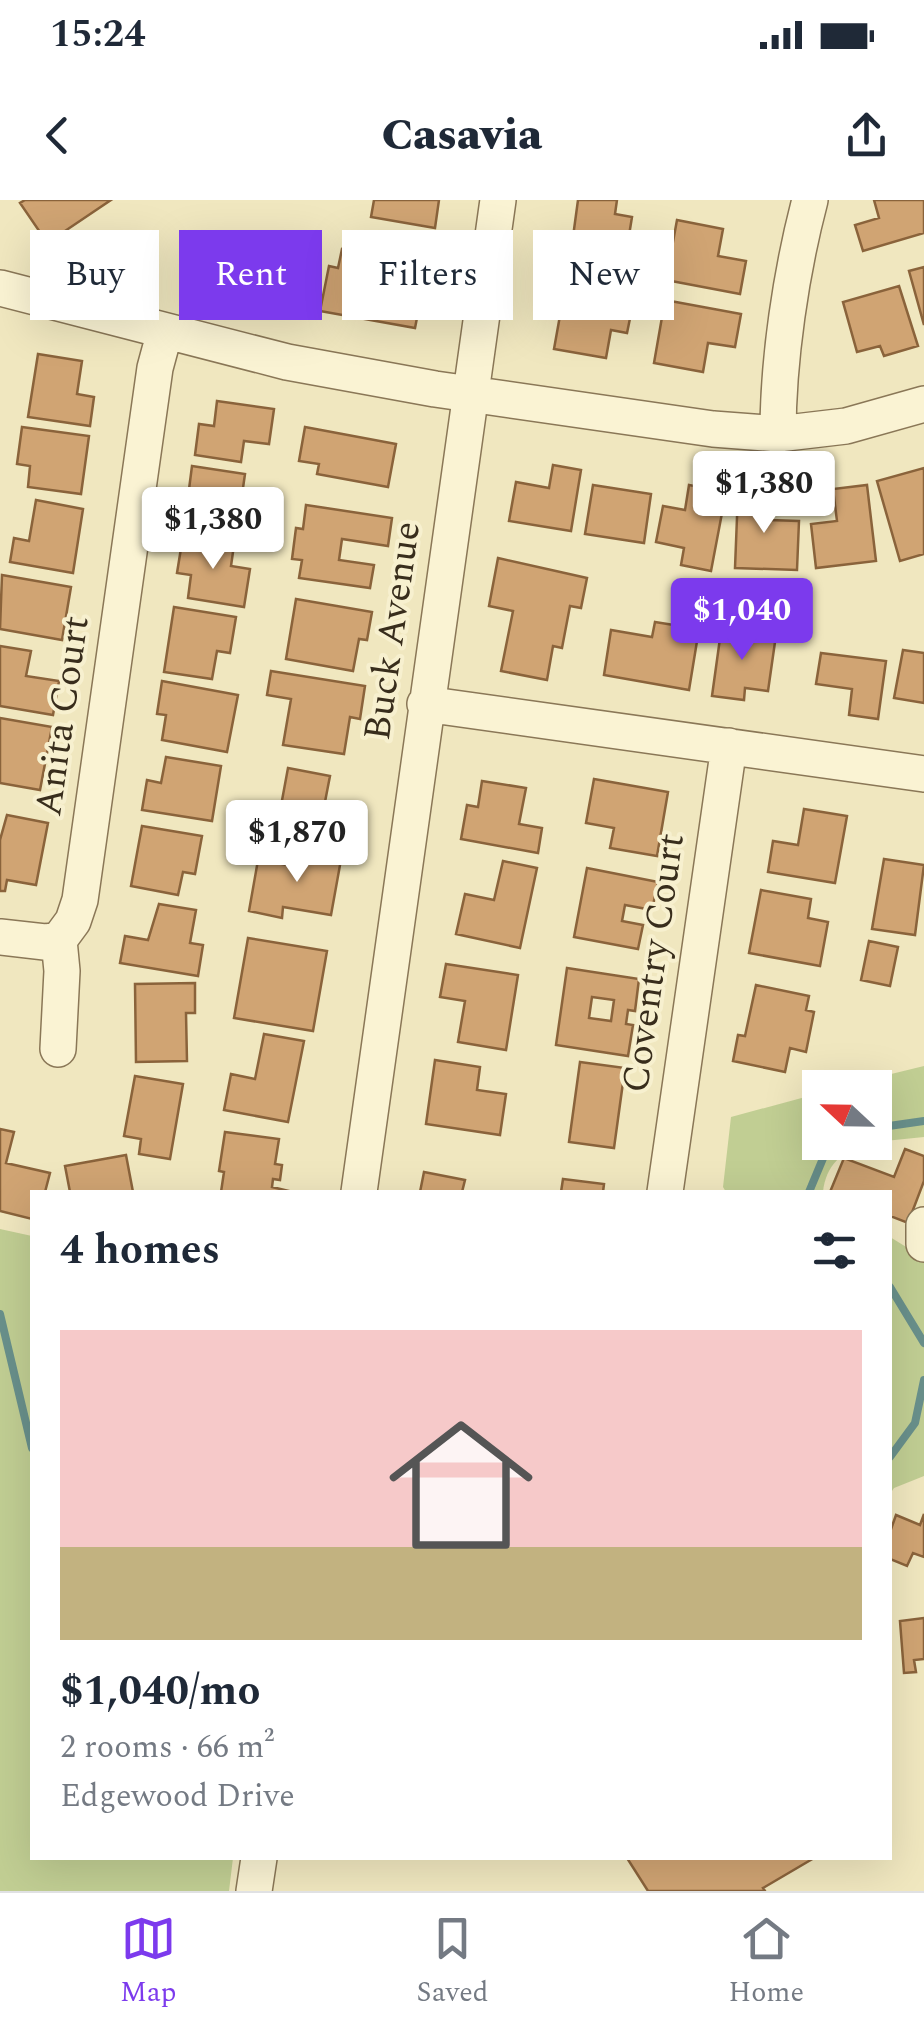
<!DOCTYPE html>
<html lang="en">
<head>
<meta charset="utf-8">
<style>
	:root { --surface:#fff; --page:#f6f6f7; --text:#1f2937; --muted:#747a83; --line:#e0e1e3; --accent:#7c3aed }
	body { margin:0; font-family:Spectral,serif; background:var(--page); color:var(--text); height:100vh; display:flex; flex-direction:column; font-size:38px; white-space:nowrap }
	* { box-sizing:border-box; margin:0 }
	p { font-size:32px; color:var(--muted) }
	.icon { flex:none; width:55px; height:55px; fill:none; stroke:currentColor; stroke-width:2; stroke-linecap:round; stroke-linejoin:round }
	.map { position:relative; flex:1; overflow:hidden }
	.side { position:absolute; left:30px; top:990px; width:862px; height:670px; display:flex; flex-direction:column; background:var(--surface); border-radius:0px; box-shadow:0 10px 40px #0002 }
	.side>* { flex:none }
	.banner { position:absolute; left:30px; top:30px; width:865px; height:90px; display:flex; gap:20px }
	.needle { width:65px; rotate:292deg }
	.controls { position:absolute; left:802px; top:870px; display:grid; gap:20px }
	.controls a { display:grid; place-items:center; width:90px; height:90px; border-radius:0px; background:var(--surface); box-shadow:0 10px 40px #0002; font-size:50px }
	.price { position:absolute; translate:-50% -85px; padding:0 22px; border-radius:10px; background:#fff; color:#222; font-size:32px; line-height:65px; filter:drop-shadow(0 2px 5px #0008) }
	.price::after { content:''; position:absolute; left:50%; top:60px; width:30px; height:22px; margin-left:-15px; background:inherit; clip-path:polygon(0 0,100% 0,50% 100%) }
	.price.active { background:var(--accent); color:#fff }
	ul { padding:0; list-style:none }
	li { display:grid; align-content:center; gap:20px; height:530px; padding:0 30px }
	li+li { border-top:2px solid var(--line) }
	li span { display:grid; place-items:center; height:310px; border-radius:0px; color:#555 }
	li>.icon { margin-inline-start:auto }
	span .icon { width:180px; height:180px; fill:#fffc; stroke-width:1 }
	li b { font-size:42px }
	h2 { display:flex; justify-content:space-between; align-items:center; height:120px; padding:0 30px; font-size:42px }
	.chip { padding:0 35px; border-radius:0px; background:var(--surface); box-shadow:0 10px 40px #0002; font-size:35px; line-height:90px }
	.chip.active { background:var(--accent); color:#fff }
	.status { display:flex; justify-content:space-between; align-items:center; height:70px; padding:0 50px; background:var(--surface); direction:ltr }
	.status svg { height:28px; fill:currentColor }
	header { display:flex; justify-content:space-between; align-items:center; height:130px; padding:0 30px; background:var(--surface); font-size:45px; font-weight:800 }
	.menu { display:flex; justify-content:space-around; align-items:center; height:140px; border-top:2px solid var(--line); background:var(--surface); font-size:28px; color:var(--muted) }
	.menu a { display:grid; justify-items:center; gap:5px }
	.menu .active { color:var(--accent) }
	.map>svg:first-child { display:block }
	.green { fill:#c1ce93 }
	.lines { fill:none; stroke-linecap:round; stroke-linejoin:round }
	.stream { stroke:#69908b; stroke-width:8 }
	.building { fill:#d0a473; stroke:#8a633b; stroke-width:2.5; fill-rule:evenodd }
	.minor-casing { stroke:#8a7757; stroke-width:38 }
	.minor { stroke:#faf3d3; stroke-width:35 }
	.labels { text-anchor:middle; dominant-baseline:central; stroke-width:8; stroke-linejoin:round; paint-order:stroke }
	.street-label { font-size:38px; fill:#382d1c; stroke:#f7f0cf }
</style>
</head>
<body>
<div class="status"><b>15:24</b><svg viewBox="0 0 49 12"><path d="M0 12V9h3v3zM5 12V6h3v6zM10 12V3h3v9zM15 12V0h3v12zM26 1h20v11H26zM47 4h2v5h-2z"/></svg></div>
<header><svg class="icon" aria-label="back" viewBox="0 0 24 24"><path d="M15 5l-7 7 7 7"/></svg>Casavia<svg class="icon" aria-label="share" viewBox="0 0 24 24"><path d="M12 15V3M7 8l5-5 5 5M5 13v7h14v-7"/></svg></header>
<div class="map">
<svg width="924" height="1691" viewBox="0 0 924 1691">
	<rect width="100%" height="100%" fill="#f0e7bf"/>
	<path class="green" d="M924,866V937L875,942V888L838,887Z
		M820,893V942L867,943C842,951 826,965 823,992H726L723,987L731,917Z
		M0,1029L32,1036V1658H233L229,1691H0Z
		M890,1037L916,1053L924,1062V1276L894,1288L890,1294Z"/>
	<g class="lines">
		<path class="stream" d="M875,928L924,921
			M809,992L824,956L845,942
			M890,1087L924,1143
			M0,1114L32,1248
			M890,1257L915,1223L924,1180"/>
	</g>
	<path class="building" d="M25,0H111L62,33L59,40L46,41L20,3Z
		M374,0H439L435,28L371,17Z
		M578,0H617L615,14L632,17L625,60L583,53L581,71L546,65L550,33L573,37Z
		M874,0H924V33L863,51L855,25L879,18Z
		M677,20L723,29L718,56L746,61L740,94L666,80Z
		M342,49L379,56L376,71L395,74L399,57L428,62L415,128L320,111L329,66L338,68Z
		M924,67V125L909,71Z
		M550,83L634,99L627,133L611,130L606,158L554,149L561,110L546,108Z
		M899,86L918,146L884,156L880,146L857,152L843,102Z
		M665,100L741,114L735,147L708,143L703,172L654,163Z
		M38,154L82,161L77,194L94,197L90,226L28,217Z
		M217,201L274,209L269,244L244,241L241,262L195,255L199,224L214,226Z
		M22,227L89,236L81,294L28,287L30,266L17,264Z
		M305,227L396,244L388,287L317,274L319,264L299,261Z
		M553,265L581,270L571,331L509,321L516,282L549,288Z
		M192,266L245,274L242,295L261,298L255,335L198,326L202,299L188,297Z
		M924,268V354L900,361L877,281Z
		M593,285L651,294L644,343L585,334Z
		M689,285L726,292L711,371L681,365L684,348L656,342L663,306L685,310Z
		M867,285L876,361L816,368L811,324L837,321L833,289Z
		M738,292L770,294L769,320L799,321L797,370L735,368Z
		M36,300L83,309L73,373L10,362L14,338L29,341Z
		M306,305L392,318L388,346L342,339L339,360L374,365L370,388L299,378L302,360L292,359L296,328L303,329Z
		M183,336L234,345L231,366L250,369L244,407L188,398L191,375L177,373Z
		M498,358L587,378L581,408L570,406L562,448L553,446L547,480L501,471L513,411L489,406Z
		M2,375L71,387L62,440L0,429Z
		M296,399L372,412L367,440L359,439L353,471L286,459Z
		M174,407L236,417L230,453L217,451L212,479L164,472Z
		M655,422L699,429L689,490L604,475L611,430L652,437Z
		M722,424L760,430L758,440L775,442L768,491L745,488L744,500L712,496Z
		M0,446L31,451L26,476L59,481L53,515L0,506Z
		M903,450L924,453V503L894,498Z
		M821,453L886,461L878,519L849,515L852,489L816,484Z
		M271,471L365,486L360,519L350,517L344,554L283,545L291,499L267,495Z
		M162,481L238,495L227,552L162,540L166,515L157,514Z
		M0,518L52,527L40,590L0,583Z
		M166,557L221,566L212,621L142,610L147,580L161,583Z
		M288,568L330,576L324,607L346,611L341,642L307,635L309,628L278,622Z
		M594,579L668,592L657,656L610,648L614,628L586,623Z
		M482,581L526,588L519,624L542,628L538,653L461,639L467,605L478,607Z
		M804,609L847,616L835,683L768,672L773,641L798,645Z
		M7,615L48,623L36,685L7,680L5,691H0V640Z
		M142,626L202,636L195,674L183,672L178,695L131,686Z
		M305,647L342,654L331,715L283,707L282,718L249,711L258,660L301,667Z
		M884,659L924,665L915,735L872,729Z
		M503,661L537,668L520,748L456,734L465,694L494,700Z
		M587,668L658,682L652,710L625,705L622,721L643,725L638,749L574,737Z
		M761,690L811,699L808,718L828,722L820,766L749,753Z
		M159,704L196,710L190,743L203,745L198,776L120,763L125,736L148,740Z
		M248,738L327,751L313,831L234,818Z
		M869,741L898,747L890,786L861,780Z
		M446,764L518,775L506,850L458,842L465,801L440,797Z
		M567,768L639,779L635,811L628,810L626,824L633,825L628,856L556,845ZM592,797L614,800L611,821L589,818Z
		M195,783V813H186L187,861L136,862L135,784Z
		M756,785L809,796L806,810L814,812L806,852L790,848L785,872L733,861L738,835L745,836Z
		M264,834L304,841L288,922L224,910L231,874L255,879Z
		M435,860L480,867L477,890L506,894L500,935L426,924Z
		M580,862L625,868L614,948L569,942Z
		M135,876L183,884L170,959L139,954L141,939L124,936Z
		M0,929L14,932L6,963L50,973L45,992H32V1019L0,1011Z
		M225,932L279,939L275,964L282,965L280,980L273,979L272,987L293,992H221L224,972L219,971Z
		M905,949L924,956V981L908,1023L890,1016V992H830L844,958L894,977Z
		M126,955L133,992H70L65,966Z
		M424,972L465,980L462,992H420Z
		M563,979L604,984L603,992H561Z
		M924,1314V1357L913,1353L907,1366L890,1359V1332L896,1315L920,1325Z
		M924,1418V1459L914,1460L916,1472L904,1473L900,1421Z
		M627,1658H814L763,1688L765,1691H648Z"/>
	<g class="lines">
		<g class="minor-casing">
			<path id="minor" d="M0,88L287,162L435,189L713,229L778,234L846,226L924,204
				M778,234C778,160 791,72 810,0
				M425,504L924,574
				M0,737L45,742L59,740
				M58,849L62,771L59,740L73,721L80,700L155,168L165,131
				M359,992L498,0
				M665,992L729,546
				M924,1025V1044
				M254,1691L259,1658"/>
		</g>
		<use href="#minor" class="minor"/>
	</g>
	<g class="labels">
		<g class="street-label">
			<text transform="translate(393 431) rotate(-82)">Buck Avenue</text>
			<text transform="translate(63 516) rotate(-82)">Anita Court</text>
			<text transform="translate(654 763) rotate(-82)">Coventry Court</text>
		</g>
	</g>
</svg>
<div class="controls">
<a><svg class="needle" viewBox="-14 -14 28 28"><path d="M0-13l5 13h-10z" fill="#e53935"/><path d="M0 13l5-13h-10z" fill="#747a83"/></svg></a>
</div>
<b class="price" style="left:764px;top:336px">$1,380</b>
<b class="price" style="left:213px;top:372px">$1,380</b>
<b class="price active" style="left:742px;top:463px">$1,040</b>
<b class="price" style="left:297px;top:685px">$1,870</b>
<div class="banner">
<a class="chip">Buy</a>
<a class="chip active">Rent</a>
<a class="chip">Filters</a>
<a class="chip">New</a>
</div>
<section class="side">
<h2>4 homes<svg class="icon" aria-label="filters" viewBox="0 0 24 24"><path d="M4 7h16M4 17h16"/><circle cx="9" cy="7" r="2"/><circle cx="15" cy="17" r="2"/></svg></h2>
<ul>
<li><span style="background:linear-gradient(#f6c9c9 70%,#c2b280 0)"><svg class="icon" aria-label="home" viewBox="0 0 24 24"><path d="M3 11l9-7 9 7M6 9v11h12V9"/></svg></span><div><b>$1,040/mo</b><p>2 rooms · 66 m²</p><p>Edgewood Drive</p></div></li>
</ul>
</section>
</div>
<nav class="menu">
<a class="active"><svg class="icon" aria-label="map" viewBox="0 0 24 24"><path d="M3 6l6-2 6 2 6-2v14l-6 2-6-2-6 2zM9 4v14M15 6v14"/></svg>Map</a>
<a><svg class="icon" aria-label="saved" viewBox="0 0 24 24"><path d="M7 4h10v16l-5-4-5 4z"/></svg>Saved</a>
<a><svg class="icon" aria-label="home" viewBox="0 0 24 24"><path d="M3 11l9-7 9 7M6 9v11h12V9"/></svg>Home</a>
</nav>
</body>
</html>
